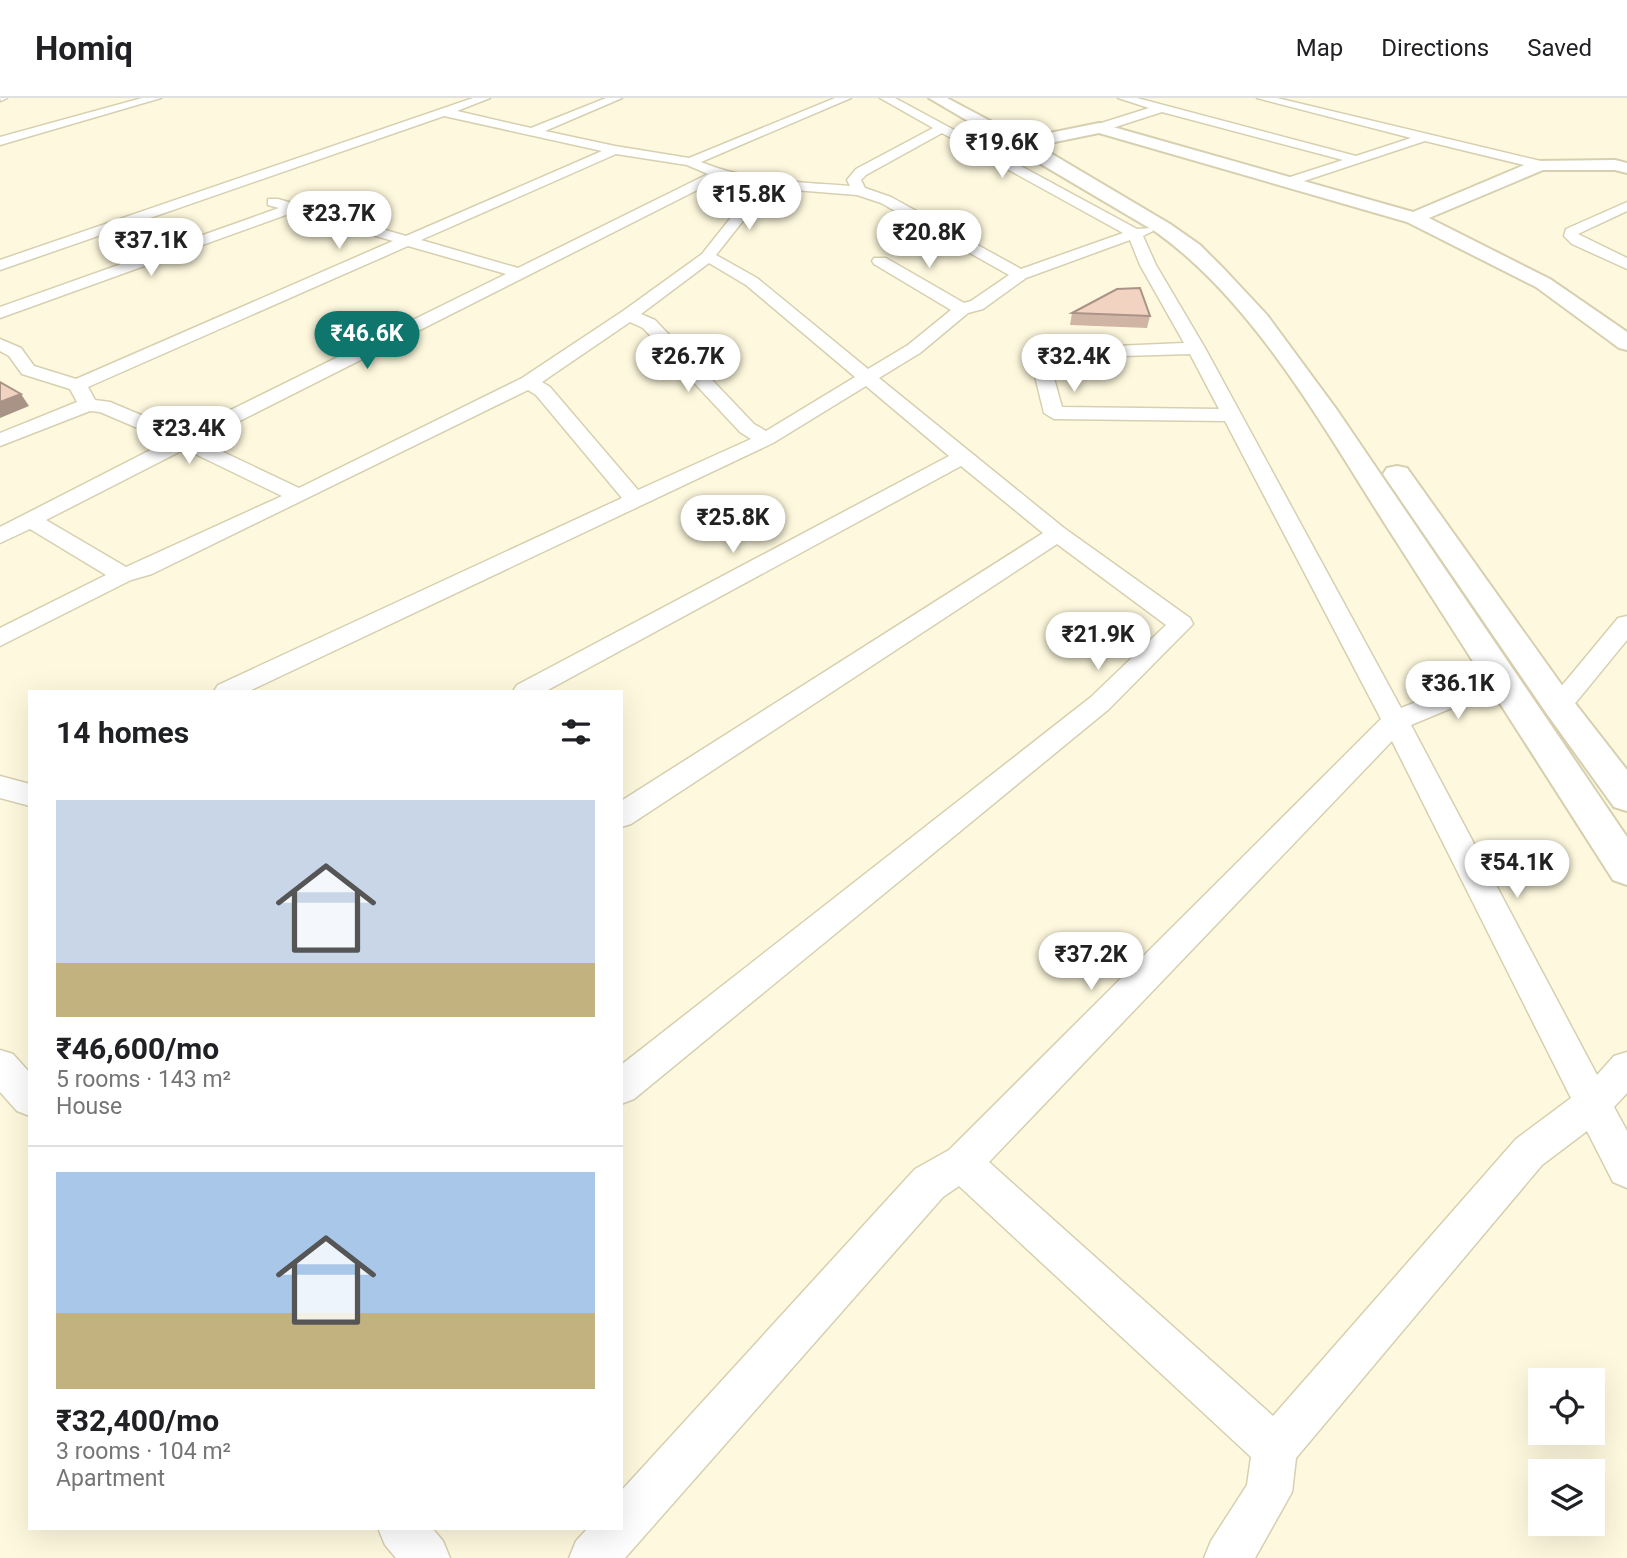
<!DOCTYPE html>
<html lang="en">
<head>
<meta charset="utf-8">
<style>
	:root { --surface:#fff; --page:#f6f6f6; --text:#202124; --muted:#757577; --line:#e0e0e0; --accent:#0f766e }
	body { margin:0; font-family:Roboto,sans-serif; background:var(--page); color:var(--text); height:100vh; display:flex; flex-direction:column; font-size:26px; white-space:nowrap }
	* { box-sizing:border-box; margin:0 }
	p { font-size:23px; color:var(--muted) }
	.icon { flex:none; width:38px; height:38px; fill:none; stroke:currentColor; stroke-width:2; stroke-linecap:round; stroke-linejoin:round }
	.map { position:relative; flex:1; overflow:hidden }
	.drawer { position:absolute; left:28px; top:592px; width:595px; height:840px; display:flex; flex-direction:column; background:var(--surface); border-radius:0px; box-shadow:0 7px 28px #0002 }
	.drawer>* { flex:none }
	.buttons { position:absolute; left:1528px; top:1270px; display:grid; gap:14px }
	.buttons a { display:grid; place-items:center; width:77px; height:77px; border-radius:0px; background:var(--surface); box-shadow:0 7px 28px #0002; font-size:35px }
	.price { position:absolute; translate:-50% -60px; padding:0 16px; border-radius:24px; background:#fff; color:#222; font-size:23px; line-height:46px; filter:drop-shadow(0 2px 4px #0008) }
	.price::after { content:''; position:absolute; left:50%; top:42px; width:21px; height:16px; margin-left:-10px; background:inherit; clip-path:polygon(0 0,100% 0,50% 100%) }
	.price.selected { background:var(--accent); color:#fff }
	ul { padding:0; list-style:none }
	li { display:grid; align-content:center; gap:14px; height:371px; padding:0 28px }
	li+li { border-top:2px solid var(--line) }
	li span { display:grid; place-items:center; height:217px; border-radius:0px; color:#555 }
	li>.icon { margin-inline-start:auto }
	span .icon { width:126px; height:126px; fill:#fffc; stroke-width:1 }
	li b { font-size:30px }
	h2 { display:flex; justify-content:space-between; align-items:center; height:84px; padding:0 28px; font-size:30px }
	header { display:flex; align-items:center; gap:42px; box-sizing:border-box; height:98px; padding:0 35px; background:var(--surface); border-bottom:2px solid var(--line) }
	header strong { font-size:33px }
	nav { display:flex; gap:38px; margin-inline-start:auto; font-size:24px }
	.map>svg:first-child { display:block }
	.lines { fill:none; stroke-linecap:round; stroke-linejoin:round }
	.street-casing { stroke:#d6d0b0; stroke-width:3 }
	.secondary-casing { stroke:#d6d0b0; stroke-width:4 }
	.highway-casing { stroke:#d6d0b0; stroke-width:4 }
	.street { fill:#fff; fill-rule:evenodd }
	.secondary { fill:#fff; fill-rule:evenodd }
	.highway { fill:#fff; fill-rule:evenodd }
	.wall { fill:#d0b5a5 }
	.shaded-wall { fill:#a99386 }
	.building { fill:#f2d2c0; stroke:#a99386; stroke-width:2 }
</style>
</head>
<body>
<header>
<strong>Homiq</strong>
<nav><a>Map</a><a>Directions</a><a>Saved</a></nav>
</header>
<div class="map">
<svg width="1627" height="1460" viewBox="0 0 1627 1460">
	<rect width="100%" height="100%" fill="#fef9de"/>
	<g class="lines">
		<g class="street-casing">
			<path id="street" d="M0,0H7L1,3Z
				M142,0H161L0,47V39Z
				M473,0H490L457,13L531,30L606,0H622L545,33L615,48L689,60L835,0H851L701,64C749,84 799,84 850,88L847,82L856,71L933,30L880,0H895L1137,131L1151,130L1153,133L1143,138L1156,167L1205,250L1401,610L1503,570L1512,573L1516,579L1512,585L1411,627L1597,977L1614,958L1627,954V995L1614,1009L1627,1033V1090L1613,1084L1587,1033L1542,1067L1296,1360L1292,1394L1255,1460H1204L1211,1443L1247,1387L1251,1359L959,1088L943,1099L625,1460H569L576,1443L588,1430H621V1393L915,1071L949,1052L1381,621L1225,323L1054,321L1044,315L1033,270L1046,251L1184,245L1140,167L1130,142L1026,180L983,211L968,215L920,255L879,280L1064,430L1190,520L1193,526L1109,611L634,1001L621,1006V967L1091,599L1166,527L1057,446L631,726L621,729V703L1043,435L961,368L546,593H513L517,587L949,358L866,288L773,345L249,593H214L218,587L622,400L536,297L528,292L152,476L131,482L0,548V530L106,477L30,431L0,445V429L168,343L100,314L90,313L0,348V335L77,304L70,291L22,276L9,258L0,253V241L21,250L34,268L76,281L393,143L294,114L0,220V209L279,110L268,107V101H278L406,138L602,53L444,18L0,172V162ZM942,35L1123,135L1021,171L891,99L865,90L861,82L866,77ZM616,56L687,67L708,76L518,170L421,142ZM721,80L756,88L702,156L623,213L522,280L299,390L200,343ZM769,90L857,97L881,105L1009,177L971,203L964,205L886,160H874L872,163L874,166L951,212L908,247L868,271L757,180L716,157ZM408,148L506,176L184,335L110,304L95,302L88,289ZM709,165L746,187L855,279L766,333L754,326L655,222L641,216ZM630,224L643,230L740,334L751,341L638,392L550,289L542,284ZM1190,256L1219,311L1062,309L1051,270L1058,260ZM185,351L282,398L126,469L46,422ZM1392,643L1571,1000L1516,1041L1273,1318L989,1064Z
				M1118,0H1137L1356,58L1411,40L1257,0H1277L1545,64L1547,67L1540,71L1425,43L1292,87L1287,86V80L1343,62L1162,14L1103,33H1095V27L1149,10Z
				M1627,104V113L1578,136L1627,160V171L1572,146L1564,138L1566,131Z
				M1627,518V542L1568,614L1559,617L1550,614L1546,608L1550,602L1618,520Z
				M0,678L30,686V708L0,700Z
				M0,952L13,956L30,975V1018L17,1013L0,994Z
				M378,1430H432L443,1443L450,1460H396L385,1447Z"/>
		</g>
		<g class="secondary-casing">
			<path id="secondary" d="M1099,25L1413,114L1534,63L1615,62L1627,65V75L1615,72H1543L1429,120L1550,181L1627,234V252L1619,250L1536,189L1407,124L1099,35L1035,48L1027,43L1035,38Z"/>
		</g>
		<g class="highway-casing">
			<path id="highway" d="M929,0H947L1052,56L1170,126L1200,147L1225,172L1267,217L1337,312L1627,739V787L1613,782C1538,664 1462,547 1387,429C1323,329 1254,204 1156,134Z
				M1397,368L1407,370L1571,600L1627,672V713L1614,709L1547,616L1383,376L1387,370Z"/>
		</g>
		<use href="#street" class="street"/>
		<use href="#secondary" class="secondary"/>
		<use href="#highway" class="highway"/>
	</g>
	<path class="wall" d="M1072,215L1150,218L1147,230L1070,227Z"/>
	<path class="shaded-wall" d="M21,296L29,308L0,320V304Z"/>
	<path class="building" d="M1140,190L1150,218L1072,215L1117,191Z
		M0,284L21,296L0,304Z"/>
</svg>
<div class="buttons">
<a><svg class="icon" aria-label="locate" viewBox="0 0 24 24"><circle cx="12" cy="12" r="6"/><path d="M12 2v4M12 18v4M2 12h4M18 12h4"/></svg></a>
<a><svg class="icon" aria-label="layers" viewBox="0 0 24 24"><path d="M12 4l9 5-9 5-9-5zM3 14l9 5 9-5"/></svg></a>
</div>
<b class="price" style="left:1002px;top:82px">₹19.6K</b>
<b class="price" style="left:749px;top:134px">₹15.8K</b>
<b class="price" style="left:339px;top:153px">₹23.7K</b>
<b class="price" style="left:929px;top:172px">₹20.8K</b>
<b class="price" style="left:151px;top:180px">₹37.1K</b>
<b class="price selected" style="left:367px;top:273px">₹46.6K</b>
<b class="price" style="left:688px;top:296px">₹26.7K</b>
<b class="price" style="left:1074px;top:296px">₹32.4K</b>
<b class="price" style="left:189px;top:368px">₹23.4K</b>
<b class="price" style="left:733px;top:457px">₹25.8K</b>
<b class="price" style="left:1098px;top:574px">₹21.9K</b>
<b class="price" style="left:1458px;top:623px">₹36.1K</b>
<b class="price" style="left:1517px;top:802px">₹54.1K</b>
<b class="price" style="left:1091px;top:894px">₹37.2K</b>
<section class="drawer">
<h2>14 homes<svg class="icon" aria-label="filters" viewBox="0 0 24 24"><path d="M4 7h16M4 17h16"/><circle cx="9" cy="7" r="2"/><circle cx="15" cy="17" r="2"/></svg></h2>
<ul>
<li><span style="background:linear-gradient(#c9d6e8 75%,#c2b280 0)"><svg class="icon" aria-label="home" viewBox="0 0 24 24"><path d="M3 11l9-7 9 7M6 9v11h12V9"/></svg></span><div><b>₹46,600/mo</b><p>5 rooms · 143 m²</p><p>House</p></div></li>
<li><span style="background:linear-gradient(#a9c7e8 65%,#c2b280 0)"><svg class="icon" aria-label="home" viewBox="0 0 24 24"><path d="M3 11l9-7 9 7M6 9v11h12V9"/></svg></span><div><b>₹32,400/mo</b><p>3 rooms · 104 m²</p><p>Apartment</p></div></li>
</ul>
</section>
</div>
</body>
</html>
